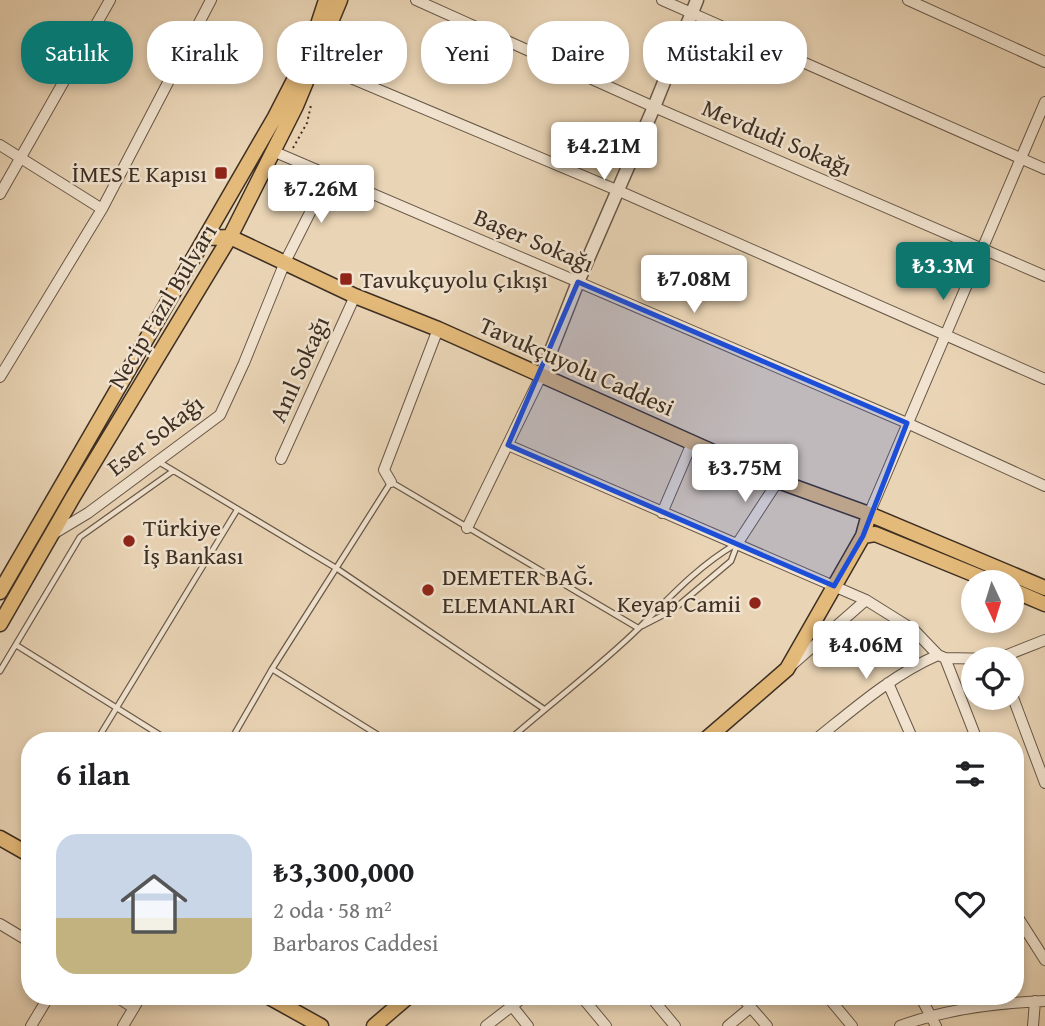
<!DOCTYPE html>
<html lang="tr">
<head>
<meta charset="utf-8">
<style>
	:root { --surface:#fff; --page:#f6f6f6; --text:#202124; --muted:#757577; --accent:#0f766e }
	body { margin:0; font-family:"Gentium Book Plus",serif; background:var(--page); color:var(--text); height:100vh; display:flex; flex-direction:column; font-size:26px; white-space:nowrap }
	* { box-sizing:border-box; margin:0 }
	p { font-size:23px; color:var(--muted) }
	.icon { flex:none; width:38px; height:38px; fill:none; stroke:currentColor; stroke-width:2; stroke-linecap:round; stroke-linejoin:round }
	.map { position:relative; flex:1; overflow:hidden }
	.details { position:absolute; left:21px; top:732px; width:1003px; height:273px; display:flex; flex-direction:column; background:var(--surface); border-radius:28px; box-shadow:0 4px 10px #0003 }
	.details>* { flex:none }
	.guide { position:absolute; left:21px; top:21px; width:1004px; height:63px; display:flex; gap:14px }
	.needle { width:46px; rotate:176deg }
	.fabs { position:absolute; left:961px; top:570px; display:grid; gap:14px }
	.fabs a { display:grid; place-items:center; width:63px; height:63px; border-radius:50%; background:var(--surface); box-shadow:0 4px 10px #0003; font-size:35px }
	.price { position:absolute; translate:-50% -60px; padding:0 16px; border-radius:7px; background:#fff; color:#222; font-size:23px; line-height:46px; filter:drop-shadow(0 2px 4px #0008) }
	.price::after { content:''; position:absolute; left:50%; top:42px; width:21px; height:16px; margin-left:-10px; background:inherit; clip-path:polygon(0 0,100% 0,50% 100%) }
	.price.active { background:var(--accent); color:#fff }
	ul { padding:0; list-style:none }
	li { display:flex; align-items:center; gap:21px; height:175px; padding:0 35px }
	li span { display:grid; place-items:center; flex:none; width:196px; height:140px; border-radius:21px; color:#555 }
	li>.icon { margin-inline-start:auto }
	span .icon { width:84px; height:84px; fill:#fffc; stroke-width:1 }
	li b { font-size:30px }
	h2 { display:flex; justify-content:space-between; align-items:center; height:84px; padding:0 35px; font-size:30px }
	.tag { padding:0 24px; border-radius:28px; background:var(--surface); box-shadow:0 4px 10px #0003; font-size:24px; line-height:63px }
	.tag.active { background:var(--accent); color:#fff }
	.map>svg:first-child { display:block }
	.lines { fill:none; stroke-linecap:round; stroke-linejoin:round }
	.service-casing { stroke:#685848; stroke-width:7 }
	.minor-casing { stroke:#685848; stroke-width:12 }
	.tertiary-casing { stroke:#685848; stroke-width:15 }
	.primary-casing { stroke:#3d2f23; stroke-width:17 }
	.path { stroke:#3d2f23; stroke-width:2; stroke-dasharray:2 3.5; stroke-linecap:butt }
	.service { stroke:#f1e3cf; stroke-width:4.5 }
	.minor { stroke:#f1e3cf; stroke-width:10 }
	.tertiary { stroke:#f1e3cf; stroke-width:12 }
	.primary { stroke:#e4ba7a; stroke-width:14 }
	.marked { fill:#1d4ed8; fill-opacity:0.2; stroke:#1d4ed8; stroke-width:5; stroke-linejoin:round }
	.poi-dot { fill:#8f2418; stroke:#f1e3cf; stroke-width:2.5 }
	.labels { text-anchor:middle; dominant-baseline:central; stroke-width:5; stroke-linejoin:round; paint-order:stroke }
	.street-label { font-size:24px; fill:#3d2f23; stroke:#f1e3cf }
	.poi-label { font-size:24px; fill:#3d2f23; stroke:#f1e3cf; text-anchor:start }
</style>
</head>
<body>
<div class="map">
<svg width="1045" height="1026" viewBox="0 0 1045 1026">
	<rect width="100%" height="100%" fill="#e9d4b5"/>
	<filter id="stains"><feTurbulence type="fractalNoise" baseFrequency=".00286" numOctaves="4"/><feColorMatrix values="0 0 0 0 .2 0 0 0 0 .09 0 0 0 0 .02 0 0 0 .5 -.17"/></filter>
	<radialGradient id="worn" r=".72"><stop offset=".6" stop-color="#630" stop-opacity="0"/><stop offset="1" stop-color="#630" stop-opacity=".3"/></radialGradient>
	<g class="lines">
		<g class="service-casing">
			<path id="service" d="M159,462L336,568L544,709
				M642,626L673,610L731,561L737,545
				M16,645L168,740
				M272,669L386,740
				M0,671L80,537L173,471
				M97,740L237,510
				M231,740L272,669L391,482L638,628
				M509,740C551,703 599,667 639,628C670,597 698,566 736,544"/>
		</g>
		<g class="minor-casing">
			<path id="minor" d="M416,0L654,107L1045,276
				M662,0L1045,169
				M908,0L1045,62
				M315,63L619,191L1045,379
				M0,145L102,209
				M275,152L907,423L1045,486
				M0,194L110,0
				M0,377L102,209L211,0
				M508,445L866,600L914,630L938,655L945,658L997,659L1045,640
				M281,459L355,296
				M391,482L384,470L438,329
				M662,513L692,443
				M869,514L1045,102
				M467,528L541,376
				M53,534L88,513L220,415L244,363L285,262L329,175
				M737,544L778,481
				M945,658L977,740
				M793,664L866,600
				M888,683L913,740
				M1012,695L1045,783
				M815,740C854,709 892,675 938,655
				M1015,913L1045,960
				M0,924L30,942
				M115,996L134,1008
				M581,996L606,1026
				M650,996L675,1026
				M741,996L767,1026
				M827,996L852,1026
				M920,996L936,1026
				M512,1006L528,1026
				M31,1026L49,996
				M123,1026L141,996
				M486,1026L525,996
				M728,1026L751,1007
				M900,1026C946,1009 996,1003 1045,1001
				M1033,1026L1035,1001"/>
		</g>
		<g class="tertiary-casing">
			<path id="tertiary" d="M541,376L578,282L654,107L697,0"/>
		</g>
		<g class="primary-casing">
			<path id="primary" d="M205,238L230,237L355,296L438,329L778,481L869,514L1045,588
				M863,536L875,534L995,583
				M1012,590L1045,604
				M0,592L275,117L310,49L326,0
				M0,624L73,497L230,237L296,106L340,0
				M705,740L787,669L863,536L869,514
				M0,838L30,855
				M267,996L321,1026
				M374,1026L409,996"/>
		</g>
		<path class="path" d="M293,148L307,123L311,105"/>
		<use href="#service" class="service"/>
		<use href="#minor" class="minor"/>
		<use href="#tertiary" class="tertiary"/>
		<use href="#primary" class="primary"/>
	</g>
	<path class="marked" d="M578,282L907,423L863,536L834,586L508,445Z"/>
	<g class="poi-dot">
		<rect x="214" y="166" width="14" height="14" rx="3.5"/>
		<rect x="339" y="272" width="14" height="14" rx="3.5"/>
		<circle cx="129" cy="541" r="7"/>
		<circle cx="428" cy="590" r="7"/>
		<circle cx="755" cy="603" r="7"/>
	</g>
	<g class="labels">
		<g class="street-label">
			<text transform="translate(777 137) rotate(23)">Mevdudi Sokağı</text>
			<text transform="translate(534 240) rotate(23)">Başer Sokağı</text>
			<text transform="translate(162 306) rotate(-59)">Necip Fazıl Bulvarı</text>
			<text transform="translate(577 366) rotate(24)">Tavukçuyolu Caddesi</text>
			<text transform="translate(299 369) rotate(-66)">Anıl Sokağı</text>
			<text transform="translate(155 435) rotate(-38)">Eser Sokağı</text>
		</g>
		<g class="poi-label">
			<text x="207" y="173" text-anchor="end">İMES E Kapısı</text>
			<text x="360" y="279">Tavukçuyolu Çıkışı</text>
			<text x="143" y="527">Türkiye<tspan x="143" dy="28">İş Bankası</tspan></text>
			<text x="442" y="576">DEMETER BAĞ.<tspan x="442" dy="28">ELEMANLARI</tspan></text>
			<text x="741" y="603" text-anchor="end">Keyap Camii</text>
		</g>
	</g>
	<rect width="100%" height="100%" filter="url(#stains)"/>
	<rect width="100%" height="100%" fill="url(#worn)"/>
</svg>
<div class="fabs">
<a><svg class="needle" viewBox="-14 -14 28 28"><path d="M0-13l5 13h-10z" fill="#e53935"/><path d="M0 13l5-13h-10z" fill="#757577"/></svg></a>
<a><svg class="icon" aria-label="locate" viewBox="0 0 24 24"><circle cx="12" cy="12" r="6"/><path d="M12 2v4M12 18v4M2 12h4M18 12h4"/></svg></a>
</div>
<b class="price" style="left:604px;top:182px">₺4.21M</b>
<b class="price" style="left:321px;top:225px">₺7.26M</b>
<b class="price active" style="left:943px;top:302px">₺3.3M</b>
<b class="price" style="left:694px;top:315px">₺7.08M</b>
<b class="price" style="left:745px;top:504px">₺3.75M</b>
<b class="price" style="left:866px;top:681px">₺4.06M</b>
<div class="guide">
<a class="tag active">Satılık</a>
<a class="tag">Kiralık</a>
<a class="tag">Filtreler</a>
<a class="tag">Yeni</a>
<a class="tag">Daire</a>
<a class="tag">Müstakil ev</a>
</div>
<section class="details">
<h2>6 ilan<svg class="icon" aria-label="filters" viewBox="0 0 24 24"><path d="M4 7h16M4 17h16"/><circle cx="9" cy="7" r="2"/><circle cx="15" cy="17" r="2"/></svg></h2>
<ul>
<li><span style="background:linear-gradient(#c9d6e8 60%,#c2b280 0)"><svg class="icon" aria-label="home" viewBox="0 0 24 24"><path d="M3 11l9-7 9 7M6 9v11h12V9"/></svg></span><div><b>₺3,300,000</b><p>2 oda · 58 m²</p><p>Barbaros Caddesi</p></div><svg class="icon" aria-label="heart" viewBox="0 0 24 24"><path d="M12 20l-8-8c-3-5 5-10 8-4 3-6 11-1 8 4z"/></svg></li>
</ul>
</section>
</div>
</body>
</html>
